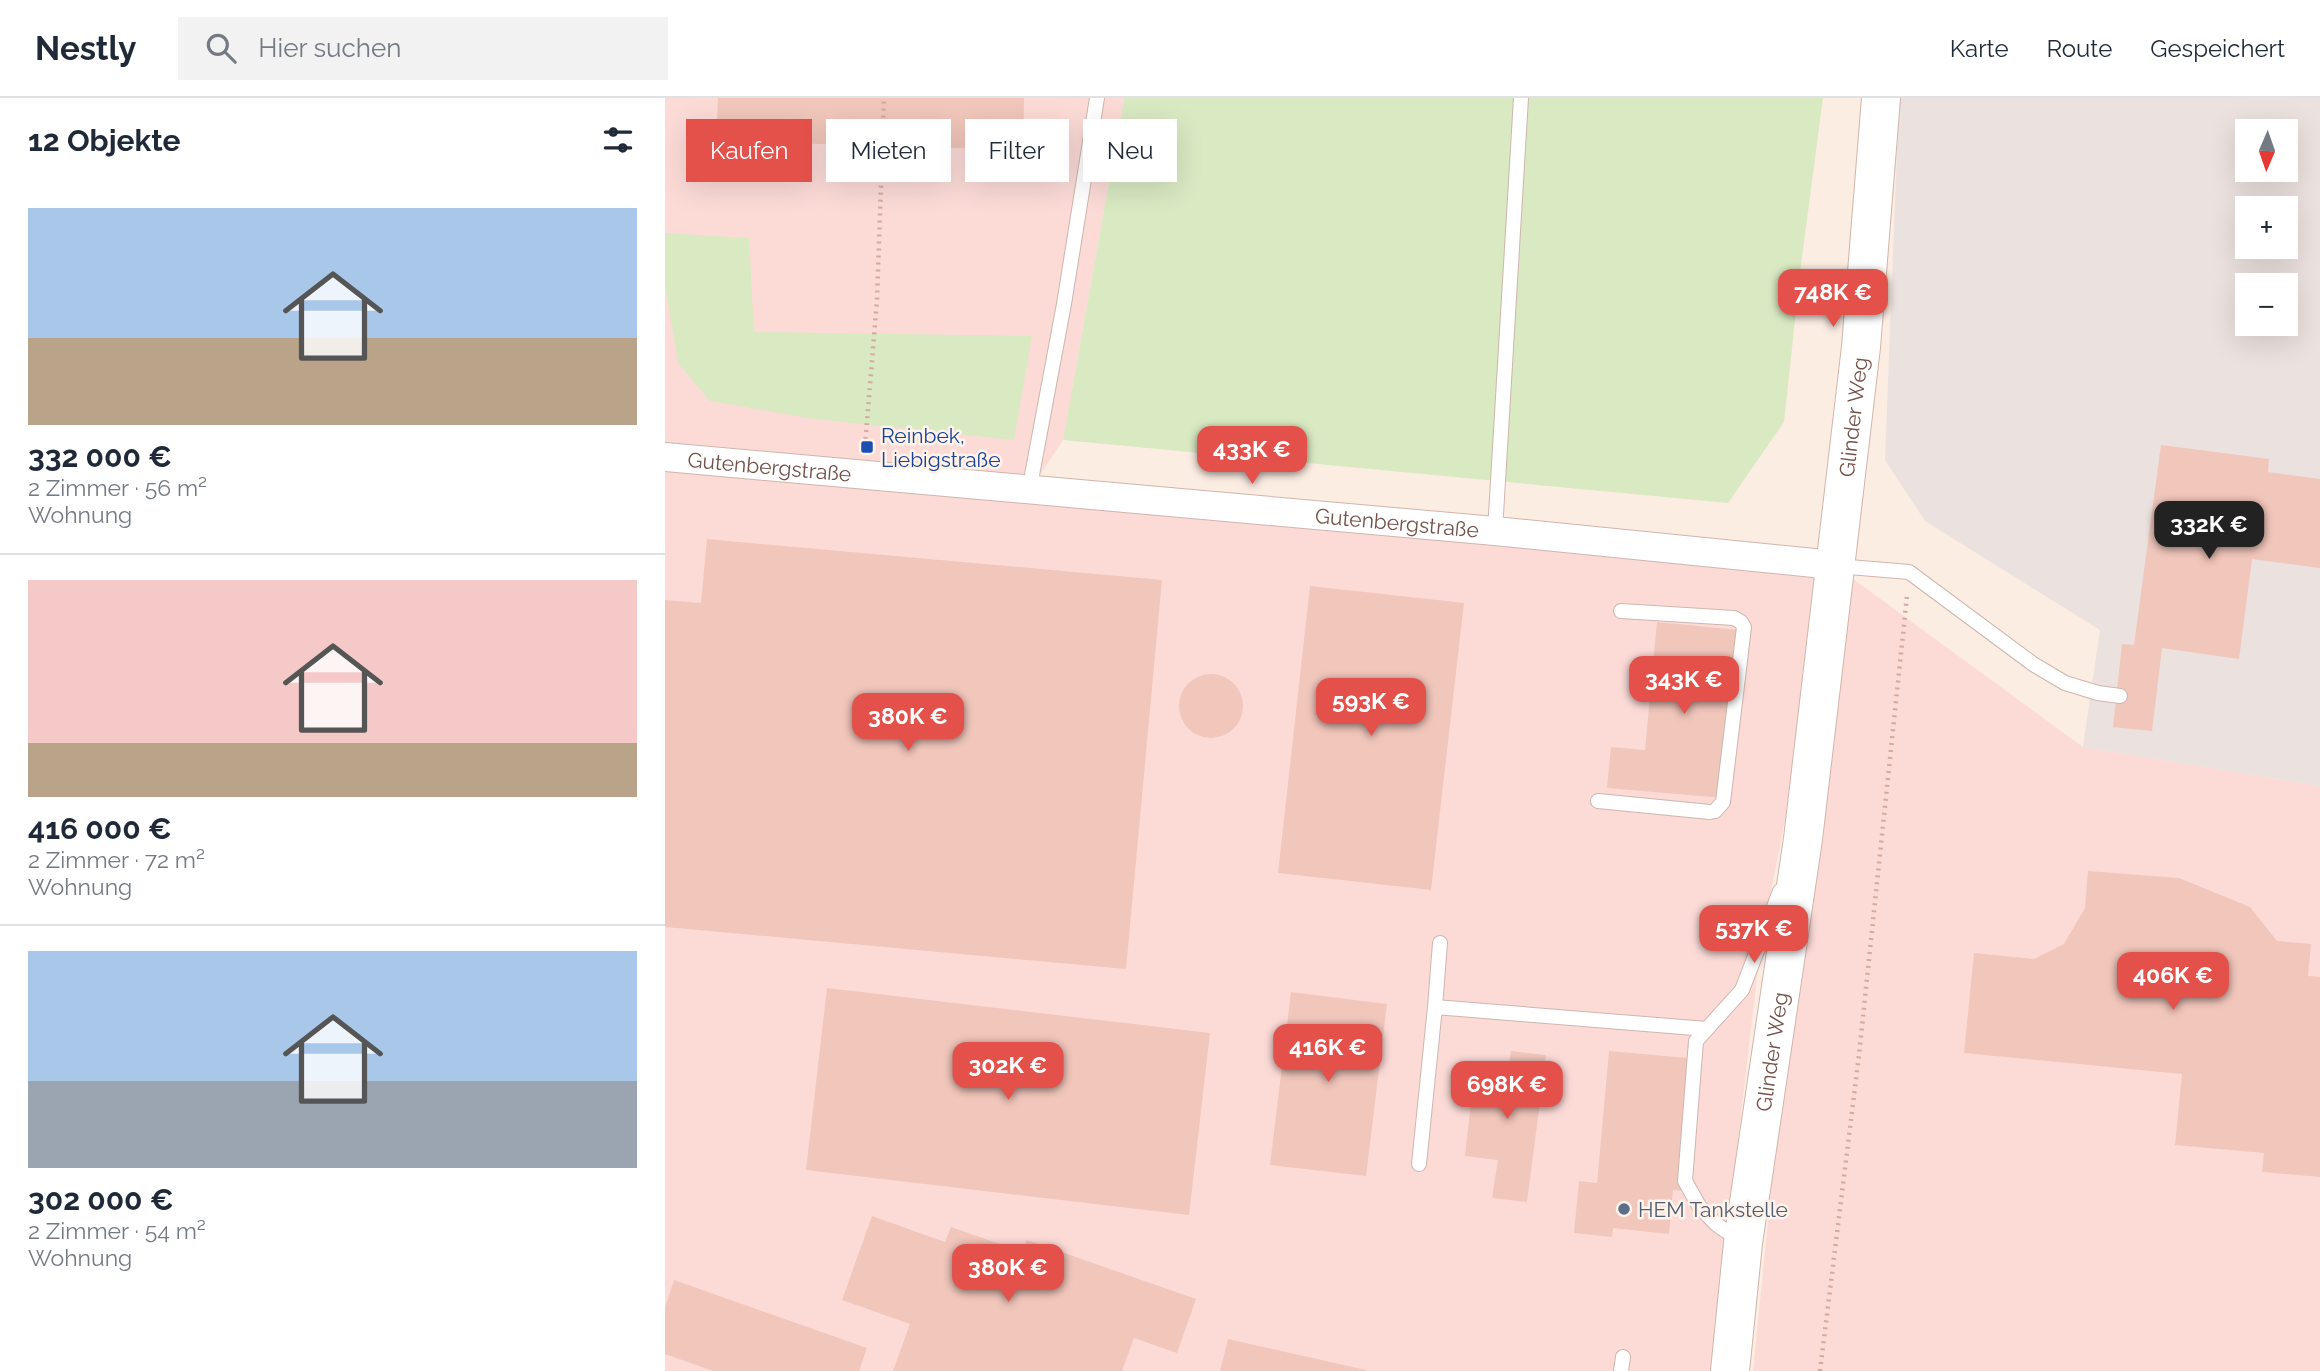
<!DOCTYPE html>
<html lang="de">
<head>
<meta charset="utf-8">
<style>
	:root { --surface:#fff; --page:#f2f2f3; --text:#1f2937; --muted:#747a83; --line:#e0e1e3; --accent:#e4504a }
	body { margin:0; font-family:Raleway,sans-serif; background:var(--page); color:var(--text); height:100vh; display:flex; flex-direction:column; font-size:26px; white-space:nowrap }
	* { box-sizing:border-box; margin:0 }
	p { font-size:23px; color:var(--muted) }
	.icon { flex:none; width:38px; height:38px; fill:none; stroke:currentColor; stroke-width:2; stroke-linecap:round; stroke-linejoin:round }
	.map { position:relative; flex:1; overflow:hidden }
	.drawer { display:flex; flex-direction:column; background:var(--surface); width:665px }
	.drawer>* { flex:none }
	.banner { position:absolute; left:21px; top:21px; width:665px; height:63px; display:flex; gap:14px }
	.needle { width:46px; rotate:182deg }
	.controls { position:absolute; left:1570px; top:21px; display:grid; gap:14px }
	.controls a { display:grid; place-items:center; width:63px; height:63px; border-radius:0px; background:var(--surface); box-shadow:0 7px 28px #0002; font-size:35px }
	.price { position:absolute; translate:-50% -60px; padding:0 16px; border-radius:14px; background:var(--accent); color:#fff; font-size:23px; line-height:46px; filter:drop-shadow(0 2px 4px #0008) }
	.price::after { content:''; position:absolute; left:50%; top:42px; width:21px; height:16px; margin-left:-10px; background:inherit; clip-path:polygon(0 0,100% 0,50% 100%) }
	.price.selected { background:#222; color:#fff }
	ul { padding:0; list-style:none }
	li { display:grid; align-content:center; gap:14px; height:371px; padding:0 28px }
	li+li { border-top:2px solid var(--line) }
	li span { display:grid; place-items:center; height:217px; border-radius:0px; color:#555 }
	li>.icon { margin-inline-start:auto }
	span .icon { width:126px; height:126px; fill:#fffc; stroke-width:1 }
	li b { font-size:30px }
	h2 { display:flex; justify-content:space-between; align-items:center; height:84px; padding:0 28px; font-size:30px }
	.tag { padding:0 24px; border-radius:0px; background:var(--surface); box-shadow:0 7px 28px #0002; font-size:24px; line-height:63px }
	.tag.selected { background:var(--accent); color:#fff }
	header { display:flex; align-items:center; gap:42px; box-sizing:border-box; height:98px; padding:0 35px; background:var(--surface); border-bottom:2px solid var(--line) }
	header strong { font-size:33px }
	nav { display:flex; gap:38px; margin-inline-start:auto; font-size:24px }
	.search { width:490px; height:63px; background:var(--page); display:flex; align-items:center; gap:18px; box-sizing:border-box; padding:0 24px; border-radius:0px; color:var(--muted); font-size:26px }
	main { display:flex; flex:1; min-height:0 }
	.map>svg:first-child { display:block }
	.commercial { fill:#fcdbd7 }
	.industrial { fill:#ebe1de; fill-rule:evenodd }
	.green { fill:#d9e9c2 }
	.building { fill:#f1c6bb }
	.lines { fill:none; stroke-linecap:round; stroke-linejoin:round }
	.service-casing { stroke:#cfb5ad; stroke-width:16 }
	.minor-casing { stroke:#cfb5ad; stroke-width:30 }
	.secondary-casing { stroke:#d2b4aa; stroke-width:40 }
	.path { stroke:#d5aa9e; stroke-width:4.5; stroke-dasharray:2 5; stroke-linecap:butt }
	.service { stroke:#fff; stroke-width:14 }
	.minor { stroke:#fff; stroke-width:28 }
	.secondary { stroke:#fff; stroke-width:38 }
	.transit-dot { fill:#1a4fb4; stroke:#fff2e9; stroke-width:2.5 }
	.service-dot { fill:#5c6f8a; stroke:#fff2e9; stroke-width:2.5 }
	.labels { text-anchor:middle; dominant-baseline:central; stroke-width:5; stroke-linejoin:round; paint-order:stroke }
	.street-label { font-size:21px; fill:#735149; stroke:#fff2e9 }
	.transit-label { font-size:21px; fill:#164399; stroke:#fff2e9; text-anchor:start }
	.service-label { font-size:21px; fill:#4e5e75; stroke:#fff2e9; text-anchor:start }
</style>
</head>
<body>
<header>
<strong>Nestly</strong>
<div class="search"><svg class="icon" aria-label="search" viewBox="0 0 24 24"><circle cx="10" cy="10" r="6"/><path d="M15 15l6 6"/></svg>Hier suchen</div>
<nav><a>Karte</a><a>Route</a><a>Gespeichert</a></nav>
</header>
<main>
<section class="drawer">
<h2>12 Objekte<svg class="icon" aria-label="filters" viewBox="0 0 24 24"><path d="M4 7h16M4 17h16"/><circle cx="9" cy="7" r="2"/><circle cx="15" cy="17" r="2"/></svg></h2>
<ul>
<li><span style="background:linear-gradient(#a9c7e8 60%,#b9a48a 0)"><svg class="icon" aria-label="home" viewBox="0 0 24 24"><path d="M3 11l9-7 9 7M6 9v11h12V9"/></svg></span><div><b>332 000 €</b><p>2 Zimmer · 56 m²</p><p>Wohnung</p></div></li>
<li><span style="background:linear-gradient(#f6c9c9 75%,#b9a48a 0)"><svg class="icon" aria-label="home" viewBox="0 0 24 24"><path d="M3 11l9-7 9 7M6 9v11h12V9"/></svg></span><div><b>416 000 €</b><p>2 Zimmer · 72 m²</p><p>Wohnung</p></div></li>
<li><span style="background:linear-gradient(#a9c7e8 60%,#9aa5b1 0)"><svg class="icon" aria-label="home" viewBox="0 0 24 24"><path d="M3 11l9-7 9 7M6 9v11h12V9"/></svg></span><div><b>302 000 €</b><p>2 Zimmer · 54 m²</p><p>Wohnung</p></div></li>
</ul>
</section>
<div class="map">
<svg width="1655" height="1273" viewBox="0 0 1655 1273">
	<rect width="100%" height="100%" fill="#fcede3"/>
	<path class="commercial" d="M0,0H459L398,342L365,392L1169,467L1418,649L1655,688V1273H1088L1167,479L1096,845L1046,1273H0Z"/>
	<path class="industrial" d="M1234,0H1655V688L1418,649L1435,532L1260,423L1220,362ZM1582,33H1620V72H1582ZM1582,110H1620V149H1582ZM1582,187H1620V226H1582Z"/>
	<path class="green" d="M459,0H1158L1136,167L1119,324L1063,405L398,342Z
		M0,135L84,140L89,234L367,238L349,342L150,321L45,303L13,265L0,187Z"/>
	<path class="building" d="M53,0H359L358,52L51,43Z
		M1496,347L1604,361L1603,374L1655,381V470L1587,461L1574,561L1497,550L1487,633L1448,629L1457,546L1469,547Z
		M42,441L497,482L461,871L0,829V502L36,505Z
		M645,488L799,505L766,792L613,775Z
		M992,524L1074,532L1058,700L942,690L946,649L980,652Z
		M514 608a32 32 0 1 1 64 0a32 32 0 1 1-64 0Z
		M1423,773L1514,780L1585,809L1612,843L1646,846L1643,878L1655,879V1079L1597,1074L1599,1055L1510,1047L1517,976L1299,955L1309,855L1369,861L1399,846L1420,810Z
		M162,890L545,935L524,1117L141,1072Z
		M626,894L722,906L701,1078L605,1067Z
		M846,953L881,957L862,1104L827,1100L833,1062L800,1058L810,967L843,970Z
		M944,953L1034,961L1021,1093L1008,1092L1004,1136L948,1130L947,1139L909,1135L914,1083L932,1085Z
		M207,1118L280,1144L286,1129L357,1154L362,1142L531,1201L512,1255L469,1240L457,1273H228L245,1226L177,1202Z
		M9,1182L202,1250L194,1273H48L0,1256V1209Z
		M563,1241L701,1272V1273H555Z"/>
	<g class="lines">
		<g class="service-casing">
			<path id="service" d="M364,393L399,206L432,0
				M830,433L856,0
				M1172,468L1244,474L1368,566L1400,585L1433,595L1455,598
				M933,703L1045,714L1050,713L1058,704L1079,529L1076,524L1069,520L956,513
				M770,909L775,845
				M754,1066L770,909L1042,931
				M1074,1142L1051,1126L1034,1108L1020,1083L1031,943L1077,892L1115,793
				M956,1273L958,1259"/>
		</g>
		<g class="minor-casing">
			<g id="minor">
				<path id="s1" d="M0,359L830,433L1169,467"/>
			</g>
		</g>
		<g class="secondary-casing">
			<g id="secondary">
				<path id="s2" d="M1065,1273L1078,1145L1138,741L1196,249L1216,0"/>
			</g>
		</g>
		<path class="path" d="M200,348L212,202L219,0
			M1155,1273L1194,957L1242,498"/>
		<use href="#service" class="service"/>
		<use href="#minor" class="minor"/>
		<use href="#secondary" class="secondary"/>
	</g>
	<rect class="transit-dot" x="195" y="342" width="14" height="14" rx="3.5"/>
	<circle class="service-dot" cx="959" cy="1111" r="7"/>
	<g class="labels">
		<g class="street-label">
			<text stroke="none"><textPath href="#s2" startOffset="962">Glinder Weg</textPath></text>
			<text stroke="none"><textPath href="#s1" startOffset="105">Gutenbergstraße</textPath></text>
			<text stroke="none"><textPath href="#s1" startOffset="735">Gutenbergstraße</textPath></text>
			<text stroke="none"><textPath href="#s2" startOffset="322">Glinder Weg</textPath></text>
		</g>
		<g class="transit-label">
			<text x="216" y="337">Reinbek,<tspan x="216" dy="24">Liebigstraße</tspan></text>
		</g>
		<g class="service-label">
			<text x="973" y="1111">HEM Tankstelle</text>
		</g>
	</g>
</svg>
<div class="controls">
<a><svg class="needle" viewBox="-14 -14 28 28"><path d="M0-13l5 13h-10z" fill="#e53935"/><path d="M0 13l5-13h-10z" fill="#747a83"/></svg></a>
<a>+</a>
<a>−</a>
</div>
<b class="price" style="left:1168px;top:231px">748K €</b>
<b class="price" style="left:587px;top:388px">433K €</b>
<b class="price selected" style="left:1544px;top:463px">332K €</b>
<b class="price" style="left:1019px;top:618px">343K €</b>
<b class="price" style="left:706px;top:640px">593K €</b>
<b class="price" style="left:243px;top:655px">380K €</b>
<b class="price" style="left:1089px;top:867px">537K €</b>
<b class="price" style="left:1508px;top:914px">406K €</b>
<b class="price" style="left:663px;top:986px">416K €</b>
<b class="price" style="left:343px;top:1004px">302K €</b>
<b class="price" style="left:842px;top:1023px">698K €</b>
<b class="price" style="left:343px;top:1206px">380K €</b>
<div class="banner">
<a class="tag selected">Kaufen</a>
<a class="tag">Mieten</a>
<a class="tag">Filter</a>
<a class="tag">Neu</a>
</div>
</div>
</main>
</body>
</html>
